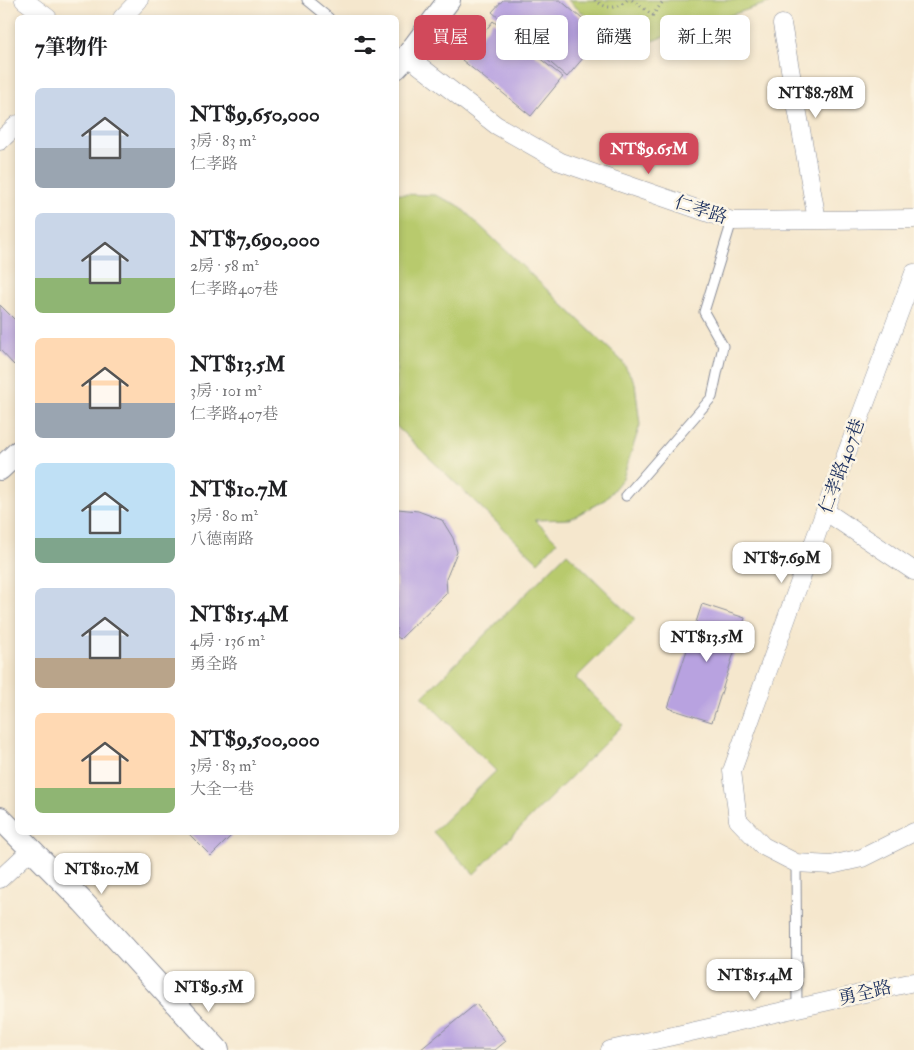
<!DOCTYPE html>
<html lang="zh-TW">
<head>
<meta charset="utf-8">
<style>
	:root { --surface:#fff; --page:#f6f6f6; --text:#202124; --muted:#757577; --accent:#d1495b }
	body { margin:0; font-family:"IM FELL Double Pica","Noto Serif TC",serif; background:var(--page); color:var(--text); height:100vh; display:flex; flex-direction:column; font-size:19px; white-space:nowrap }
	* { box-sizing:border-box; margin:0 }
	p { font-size:16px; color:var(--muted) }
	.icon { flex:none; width:28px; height:28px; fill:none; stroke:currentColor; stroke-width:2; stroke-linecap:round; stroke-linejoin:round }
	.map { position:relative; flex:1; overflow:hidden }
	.panel { position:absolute; left:15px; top:15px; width:384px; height:820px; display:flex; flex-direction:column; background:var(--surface); border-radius:8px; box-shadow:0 2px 8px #0003 }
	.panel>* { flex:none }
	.guide { position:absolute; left:414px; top:15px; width:425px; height:45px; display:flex; gap:10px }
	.price { position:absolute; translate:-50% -42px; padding:0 11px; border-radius:10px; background:#fff; color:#222; font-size:16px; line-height:32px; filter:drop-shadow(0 1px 2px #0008) }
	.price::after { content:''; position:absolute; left:50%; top:30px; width:15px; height:11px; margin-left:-8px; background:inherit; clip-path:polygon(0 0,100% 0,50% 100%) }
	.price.current { background:var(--accent); color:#fff }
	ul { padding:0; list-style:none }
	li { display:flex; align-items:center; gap:15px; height:125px; padding:0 20px }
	li span { display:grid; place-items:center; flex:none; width:140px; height:100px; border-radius:8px; color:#555 }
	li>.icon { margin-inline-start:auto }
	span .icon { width:60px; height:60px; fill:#fffc; stroke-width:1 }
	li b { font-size:21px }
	h2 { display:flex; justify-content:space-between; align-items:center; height:60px; padding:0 20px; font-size:21px }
	.tag { padding:0 18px; border-radius:8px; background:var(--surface); box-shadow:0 2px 8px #0003; font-size:18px; line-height:45px }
	.tag.current { background:var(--accent); color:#fff }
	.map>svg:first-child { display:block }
	.green { fill:#b8ca6d; stroke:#6a7c66 }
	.building { fill:#b8a2e0 }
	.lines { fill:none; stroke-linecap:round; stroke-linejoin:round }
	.service-casing { stroke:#888b96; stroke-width:11 }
	.minor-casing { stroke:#888b96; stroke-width:19 }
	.tertiary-casing { stroke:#888b96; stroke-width:24 }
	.path { stroke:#888b96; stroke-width:3; stroke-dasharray:1 4; stroke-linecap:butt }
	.service { stroke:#fff; stroke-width:9 }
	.minor { stroke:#fff; stroke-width:18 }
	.tertiary { stroke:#fff; stroke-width:22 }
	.labels { text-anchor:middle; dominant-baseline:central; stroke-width:5; stroke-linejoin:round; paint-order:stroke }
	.street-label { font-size:18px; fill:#1b2f5e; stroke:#fcf5e5 }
</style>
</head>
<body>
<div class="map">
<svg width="914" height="1050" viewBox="0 0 914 1050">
	<rect width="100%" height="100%" fill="#fcf5e5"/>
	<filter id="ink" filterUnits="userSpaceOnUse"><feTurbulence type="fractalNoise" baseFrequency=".02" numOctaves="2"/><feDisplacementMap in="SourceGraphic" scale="10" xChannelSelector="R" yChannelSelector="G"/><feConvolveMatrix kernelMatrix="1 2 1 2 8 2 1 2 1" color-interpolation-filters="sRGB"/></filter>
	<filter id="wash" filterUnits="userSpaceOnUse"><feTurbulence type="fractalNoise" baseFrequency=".0096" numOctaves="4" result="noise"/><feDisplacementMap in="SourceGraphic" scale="20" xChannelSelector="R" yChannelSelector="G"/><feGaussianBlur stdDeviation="1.12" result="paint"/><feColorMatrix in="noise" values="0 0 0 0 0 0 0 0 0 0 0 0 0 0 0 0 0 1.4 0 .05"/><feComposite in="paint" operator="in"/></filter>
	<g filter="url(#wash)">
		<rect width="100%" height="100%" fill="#f5e7cd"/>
		<path class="green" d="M568,0H777L624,50Z
			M396,194L435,195L458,205L622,361L635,383L640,425L623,478L606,499L570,519L535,520L557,542L538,562L396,426Z
			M567,553L635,619L576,678L623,725L474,874L433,832L496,771L422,697Z"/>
		<g id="blocks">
			<path class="building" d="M503,0H560L602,36L567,77L492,12Z
				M493,21L563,77L531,116L462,60Z
				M0,305L18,323V361L14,365L0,350Z
				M398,509L418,511L442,520L453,538L457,552L446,579L447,593L400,639L396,636V511Z
				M702,604L745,618L712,722L668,708Z
				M187,832H235L211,856Z
				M476,1004L506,1041L495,1050H420Z"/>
		</g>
	</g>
	<g filter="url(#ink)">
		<use href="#blocks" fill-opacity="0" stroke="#888b96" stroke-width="1"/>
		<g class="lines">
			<g class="service-casing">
				<path id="service" d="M307,0L329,18
					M626,496L712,397L723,346L704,312L732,221
					M796,863L797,1008"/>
			</g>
			<g class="minor-casing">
				<path id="minor" d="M24,0L48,18
					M122,18L139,0
					M782,24L817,220
					M407,56L496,125L561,162L732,221L914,219
					M0,141L18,124
					M914,273L825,511L732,771L738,820L763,846L796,863L831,865L862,858L914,832
					M825,511L914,571
					M0,879L32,849
					M610,1050L914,982"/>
			</g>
			<g class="tertiary-casing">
				<path id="tertiary" d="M396,68L407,56L449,0
					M0,469L18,452
					M0,818L83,902L218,1050"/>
			</g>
			<path class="path" d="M595,0C605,9 617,10 627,0
				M632,0L653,15L664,0"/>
			<use href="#service" class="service"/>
			<use href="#minor" class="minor"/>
			<use href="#tertiary" class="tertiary"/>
		</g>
	</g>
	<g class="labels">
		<g class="street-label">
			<text transform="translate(701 210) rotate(18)">仁孝路</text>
			<text transform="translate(842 466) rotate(-70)">仁孝路407巷</text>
			<text transform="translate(865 993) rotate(-13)">勇全路</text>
		</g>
	</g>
</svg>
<b class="price" style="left:816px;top:119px">NT$8.78M</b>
<b class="price current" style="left:649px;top:175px">NT$9.65M</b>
<b class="price" style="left:782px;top:584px">NT$7.69M</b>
<b class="price" style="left:707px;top:663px">NT$13.5M</b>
<b class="price" style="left:102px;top:895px">NT$10.7M</b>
<b class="price" style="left:755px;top:1001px">NT$15.4M</b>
<b class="price" style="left:209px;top:1013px">NT$9.5M</b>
<div class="guide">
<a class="tag current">買屋</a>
<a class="tag">租屋</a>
<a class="tag">篩選</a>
<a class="tag">新上架</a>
</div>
<section class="panel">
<h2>7筆物件<svg class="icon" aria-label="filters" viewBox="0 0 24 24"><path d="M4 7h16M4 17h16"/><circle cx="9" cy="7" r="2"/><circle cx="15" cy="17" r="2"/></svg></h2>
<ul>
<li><span style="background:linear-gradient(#c9d6e8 60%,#9aa5b1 0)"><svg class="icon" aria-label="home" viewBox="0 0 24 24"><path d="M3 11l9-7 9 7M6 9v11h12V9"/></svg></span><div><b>NT$9,650,000</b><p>3房 · 83 m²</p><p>仁孝路</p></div></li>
<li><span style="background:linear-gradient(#c9d6e8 65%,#8fb573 0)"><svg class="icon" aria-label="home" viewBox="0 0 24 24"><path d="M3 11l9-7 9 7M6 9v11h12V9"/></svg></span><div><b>NT$7,690,000</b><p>2房 · 58 m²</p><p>仁孝路407巷</p></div></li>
<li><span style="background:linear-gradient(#ffd9b3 65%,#9aa5b1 0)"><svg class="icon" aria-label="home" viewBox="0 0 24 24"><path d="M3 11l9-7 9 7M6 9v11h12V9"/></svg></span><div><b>NT$13.5M</b><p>3房 · 101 m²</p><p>仁孝路407巷</p></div></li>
<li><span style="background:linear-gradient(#bfe0f5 75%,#7fa58c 0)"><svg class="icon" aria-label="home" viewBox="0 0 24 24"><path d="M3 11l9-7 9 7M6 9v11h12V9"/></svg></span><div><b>NT$10.7M</b><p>3房 · 80 m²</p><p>八德南路</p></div></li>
<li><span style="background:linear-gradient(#c9d6e8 70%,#b9a48a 0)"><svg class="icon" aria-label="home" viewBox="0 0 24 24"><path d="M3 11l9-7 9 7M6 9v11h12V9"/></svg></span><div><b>NT$15.4M</b><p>4房 · 136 m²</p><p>勇全路</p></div></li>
<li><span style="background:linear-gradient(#ffd9b3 75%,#8fb573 0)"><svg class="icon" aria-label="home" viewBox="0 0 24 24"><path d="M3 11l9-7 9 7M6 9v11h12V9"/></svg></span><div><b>NT$9,500,000</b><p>3房 · 83 m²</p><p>大全一巷</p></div></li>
</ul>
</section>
</div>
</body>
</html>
